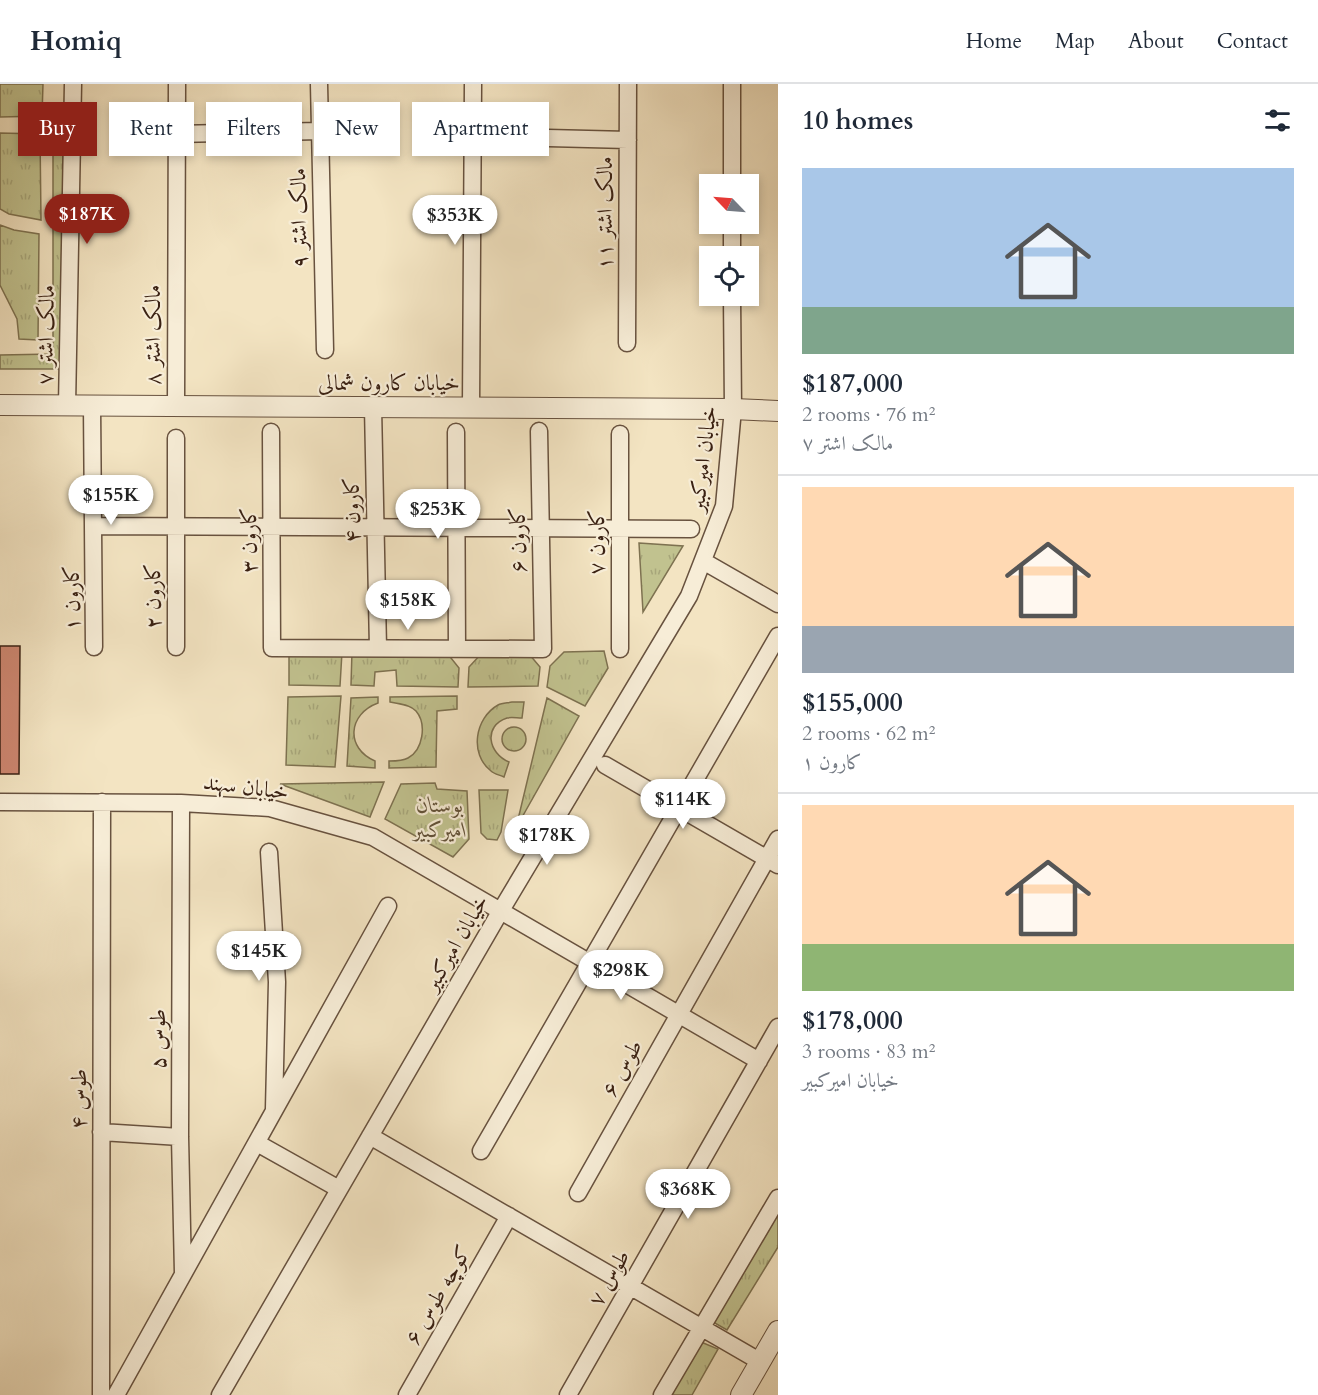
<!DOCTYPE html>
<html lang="en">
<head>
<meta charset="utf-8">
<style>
	:root { --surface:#fff; --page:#f2f2f3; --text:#1f2937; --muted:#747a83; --line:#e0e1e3; --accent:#8f2418 }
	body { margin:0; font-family:Cardo,Amiri,serif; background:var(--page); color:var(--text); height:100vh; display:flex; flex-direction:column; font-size:22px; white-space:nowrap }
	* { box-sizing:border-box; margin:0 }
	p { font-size:20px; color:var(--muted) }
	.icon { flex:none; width:33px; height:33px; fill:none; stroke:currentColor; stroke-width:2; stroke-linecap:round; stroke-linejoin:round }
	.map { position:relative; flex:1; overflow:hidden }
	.side { display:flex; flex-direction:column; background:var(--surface); width:540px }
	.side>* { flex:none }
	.banner { position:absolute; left:18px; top:18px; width:570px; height:54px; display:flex; gap:12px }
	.needle { width:39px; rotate:295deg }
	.fabs { position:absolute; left:699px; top:90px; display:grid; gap:12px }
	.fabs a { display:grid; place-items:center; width:60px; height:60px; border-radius:0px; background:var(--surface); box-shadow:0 3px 9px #0003; font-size:30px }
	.price { position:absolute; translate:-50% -51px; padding:0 14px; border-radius:21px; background:#fff; color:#222; font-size:20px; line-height:39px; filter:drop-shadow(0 2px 3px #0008) }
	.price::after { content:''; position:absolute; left:50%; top:36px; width:18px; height:14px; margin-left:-9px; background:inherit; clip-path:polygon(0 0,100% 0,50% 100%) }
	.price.selected { background:var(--accent); color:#fff }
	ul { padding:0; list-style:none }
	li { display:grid; align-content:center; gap:12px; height:318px; padding:0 24px }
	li+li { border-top:2px solid var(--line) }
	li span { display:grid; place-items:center; height:186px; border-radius:0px; color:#555 }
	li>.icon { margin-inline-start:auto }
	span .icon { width:108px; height:108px; fill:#fffc; stroke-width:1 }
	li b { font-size:26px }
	h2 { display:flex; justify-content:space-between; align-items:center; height:72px; padding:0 24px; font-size:26px }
	.chip { padding:0 21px; border-radius:0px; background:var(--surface); box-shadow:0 3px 9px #0003; font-size:21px; line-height:54px }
	.chip.selected { background:var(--accent); color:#fff }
	header { display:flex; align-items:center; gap:36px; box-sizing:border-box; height:84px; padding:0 30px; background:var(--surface); border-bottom:2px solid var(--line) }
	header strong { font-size:28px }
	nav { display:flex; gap:33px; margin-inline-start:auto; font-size:21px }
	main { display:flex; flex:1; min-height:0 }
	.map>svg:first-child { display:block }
	.grass { fill:url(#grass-tufts); stroke:#7e7251; stroke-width:1.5 }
	.building { fill:#cd8670; stroke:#3a2113; stroke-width:1.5 }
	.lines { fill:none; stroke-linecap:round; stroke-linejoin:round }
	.minor-casing { stroke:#68523f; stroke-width:19 }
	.tertiary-casing { stroke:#68523f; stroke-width:22 }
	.minor { stroke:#f7edd7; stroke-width:16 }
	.tertiary { stroke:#f7edd7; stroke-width:20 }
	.labels { text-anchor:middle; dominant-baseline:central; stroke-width:4.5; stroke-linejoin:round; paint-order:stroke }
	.street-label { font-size:22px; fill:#3a2113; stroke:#f7edd7 }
	.park-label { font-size:22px; font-style:italic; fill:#625138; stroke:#f7edd7 }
</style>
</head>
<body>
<header>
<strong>Homiq</strong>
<nav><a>Home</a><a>Map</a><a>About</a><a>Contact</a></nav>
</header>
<main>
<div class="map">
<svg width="778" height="1311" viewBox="0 0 778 1311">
	<defs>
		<pattern id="grass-tufts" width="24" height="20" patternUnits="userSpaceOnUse" patternTransform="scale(1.5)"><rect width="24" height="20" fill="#c1c28f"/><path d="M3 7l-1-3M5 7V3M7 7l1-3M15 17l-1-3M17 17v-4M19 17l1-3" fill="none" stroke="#a7a67a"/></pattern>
	</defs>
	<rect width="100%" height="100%" fill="#f3e4c2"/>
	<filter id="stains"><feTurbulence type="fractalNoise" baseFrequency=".00333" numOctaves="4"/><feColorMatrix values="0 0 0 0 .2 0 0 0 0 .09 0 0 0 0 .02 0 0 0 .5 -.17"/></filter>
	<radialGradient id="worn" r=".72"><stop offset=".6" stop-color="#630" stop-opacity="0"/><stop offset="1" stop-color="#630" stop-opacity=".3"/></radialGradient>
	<path class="grass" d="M0,0H43L42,32L0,33Z
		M0,49L40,50L41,136L9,130L0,125Z
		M53,67H66V285H0V271L53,270Z
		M0,141L14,146L39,150L38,256L19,255L17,235L0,201Z
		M639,459L683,462L643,528Z
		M352,567L447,569L459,584L458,603L397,602L396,586L375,588L374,602L351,601Z
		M604,567L608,584L585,622L547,603L550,582L564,568Z
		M289,568H342L340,602L289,601Z
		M481,570H529L540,583L538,602L468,603L469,583Z
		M341,612L335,683L286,681L288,613Z
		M457,612V625L437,627L436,683L389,684V677C394,677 403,677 408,674C423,666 427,640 416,627C410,620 398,620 390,618V613Z
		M378,613V619C348,630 345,664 375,677V684L347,682L351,614Z
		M547,614L579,632L516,744Z
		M512,618H524L522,634C517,634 511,633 507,634C483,642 488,669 509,678L504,693C500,691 494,690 491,687C469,670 475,634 498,621C502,619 508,619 512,618Z
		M502 655a12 12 0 1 1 24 0a12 12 0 1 1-24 0Z
		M384,698L370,733L280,700L383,698Z
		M435,699L437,705L467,707L469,755L453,773L385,735L401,700Z
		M479,706H508L501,748L497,756L487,755L481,749Z
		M778,1130V1163L727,1246L713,1238Z
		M701,1258L718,1265L692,1311H671Z"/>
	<path class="building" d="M0,562H20L19,690H0Z"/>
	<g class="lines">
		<g class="minor-casing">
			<path id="minor" d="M319,0L325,266
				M732,0V100
				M176,50L320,47
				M472,52L628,56
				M732,140V172
				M627,259L628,0
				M92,321L94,563
				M67,322L73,0
				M176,322L177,0
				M373,323L378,564
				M471,323L473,0
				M271,348L272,564L543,565L539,347
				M456,348L457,565
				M176,354V563
				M93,442L691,445
				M703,477L778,520
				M620,565V350
				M605,681L778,781
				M0,718L181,719L270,724L373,753L759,977
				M181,719L180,1053L183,1189
				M269,768L277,898L274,1025
				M101,1048L180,1053
				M370,1052L761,1278
				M257,1059L339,1105
				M481,1067L778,552
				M578,1109L778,755
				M101,1311L102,718
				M116,1311L388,822
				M220,1311L500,828L689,512L724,422L733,325L732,212
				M407,1311L509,1132
				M568,1311L778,943
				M662,1311L778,1114"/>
		</g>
		<g class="tertiary-casing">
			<path id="tertiary" d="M0,321L733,325L778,327
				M741,1311L778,1247"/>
		</g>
		<use href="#minor" class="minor"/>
		<use href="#tertiary" class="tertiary"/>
	</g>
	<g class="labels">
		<g class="street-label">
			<text transform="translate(605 129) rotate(-90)">مالک اشتر ۱۱</text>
			<text transform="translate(299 134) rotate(-91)">مالک اشتر ۹</text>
			<text transform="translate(46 251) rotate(-89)">مالک اشتر ۷</text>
			<text transform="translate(153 251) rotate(-90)">مالک اشتر ۸</text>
			<text x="389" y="299">خیابان کارون شمالی</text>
			<text transform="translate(703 375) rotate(-83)">خیابان امیرکبیر</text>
			<text transform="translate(352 426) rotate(-91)">کارون ۴</text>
			<text transform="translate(249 456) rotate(-90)">کارون ۳</text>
			<text transform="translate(518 456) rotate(-91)">کارون ۶</text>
			<text transform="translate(597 458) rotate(-90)">کارون ۷</text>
			<text transform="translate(153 512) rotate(-90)">کارون ۲</text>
			<text transform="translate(72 514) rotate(-91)">کارون ۱</text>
			<text transform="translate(246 703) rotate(7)">خیابان سهند</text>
			<text transform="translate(456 859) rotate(-60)">خیابان امیرکبیر</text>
			<text transform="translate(158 955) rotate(-90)">طوس ۵</text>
			<text transform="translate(622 984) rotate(-61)">طوس ۶</text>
			<text transform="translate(79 1015) rotate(-90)">طوس ۴</text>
			<text transform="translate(609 1194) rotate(-60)">طوس ۷</text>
			<text transform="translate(438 1211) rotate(-60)">کوچه طوس ۶</text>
		</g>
		<g class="park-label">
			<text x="440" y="721">بوستان<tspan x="440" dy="25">امیرکبیر</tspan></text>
		</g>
	</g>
	<rect width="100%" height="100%" filter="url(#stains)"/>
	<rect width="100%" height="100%" fill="url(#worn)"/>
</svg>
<div class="fabs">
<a><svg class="needle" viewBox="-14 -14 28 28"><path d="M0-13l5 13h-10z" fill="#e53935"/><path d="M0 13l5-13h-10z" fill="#747a83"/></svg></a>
<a><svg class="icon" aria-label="locate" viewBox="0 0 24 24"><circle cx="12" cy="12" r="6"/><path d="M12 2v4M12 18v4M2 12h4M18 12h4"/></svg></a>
</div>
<b class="price selected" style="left:87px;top:161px">$187K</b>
<b class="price" style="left:455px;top:162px">$353K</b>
<b class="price" style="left:111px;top:442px">$155K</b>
<b class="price" style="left:438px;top:456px">$253K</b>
<b class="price" style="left:408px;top:547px">$158K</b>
<b class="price" style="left:683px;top:746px">$114K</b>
<b class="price" style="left:547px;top:782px">$178K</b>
<b class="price" style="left:259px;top:898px">$145K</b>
<b class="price" style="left:621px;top:917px">$298K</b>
<b class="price" style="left:688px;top:1136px">$368K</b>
<div class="banner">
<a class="chip selected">Buy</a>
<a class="chip">Rent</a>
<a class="chip">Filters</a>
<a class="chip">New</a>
<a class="chip">Apartment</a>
</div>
</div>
<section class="side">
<h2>10 homes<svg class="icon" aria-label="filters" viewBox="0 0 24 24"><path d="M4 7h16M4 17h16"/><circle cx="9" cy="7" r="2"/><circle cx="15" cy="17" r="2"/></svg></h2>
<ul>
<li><span style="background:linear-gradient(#a9c7e8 75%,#7fa58c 0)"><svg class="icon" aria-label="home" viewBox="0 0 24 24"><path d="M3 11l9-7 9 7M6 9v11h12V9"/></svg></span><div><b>$187,000</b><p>2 rooms · 76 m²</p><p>مالک اشتر ۷</p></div></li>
<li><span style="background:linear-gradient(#ffd9b3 75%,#9aa5b1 0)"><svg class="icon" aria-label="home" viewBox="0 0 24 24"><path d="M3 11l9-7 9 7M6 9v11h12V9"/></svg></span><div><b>$155,000</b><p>2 rooms · 62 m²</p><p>کارون ۱</p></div></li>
<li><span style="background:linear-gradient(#ffd9b3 75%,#8fb573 0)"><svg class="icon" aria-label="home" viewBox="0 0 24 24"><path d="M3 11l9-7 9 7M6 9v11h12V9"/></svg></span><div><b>$178,000</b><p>3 rooms · 83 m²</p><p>خیابان امیرکبیر</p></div></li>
</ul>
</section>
</main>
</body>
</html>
